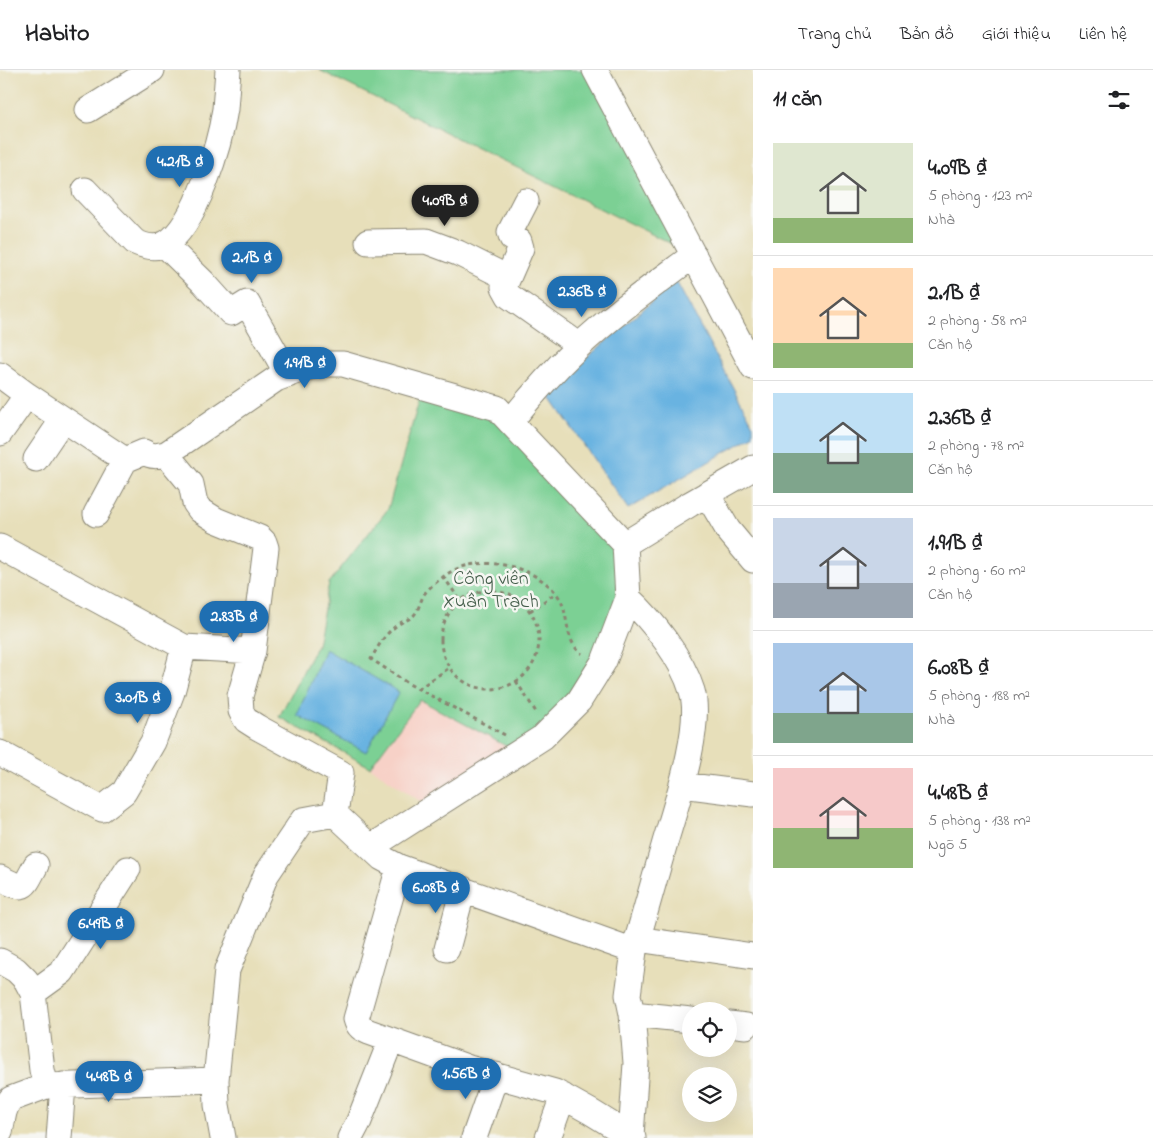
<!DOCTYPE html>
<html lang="vi">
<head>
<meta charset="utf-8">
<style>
	:root { --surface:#fff; --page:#f6f6f6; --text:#202124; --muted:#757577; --line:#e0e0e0; --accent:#1f6fb2 }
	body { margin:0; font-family:"Indie Flower",sans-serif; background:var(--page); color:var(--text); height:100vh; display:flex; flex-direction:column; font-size:19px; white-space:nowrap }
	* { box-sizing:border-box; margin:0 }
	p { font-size:16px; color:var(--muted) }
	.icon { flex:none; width:28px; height:28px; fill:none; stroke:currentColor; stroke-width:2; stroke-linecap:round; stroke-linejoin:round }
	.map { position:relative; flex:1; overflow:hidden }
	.drawer { display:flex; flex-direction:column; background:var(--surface); width:400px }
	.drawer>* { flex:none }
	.controls { position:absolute; left:682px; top:932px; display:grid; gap:10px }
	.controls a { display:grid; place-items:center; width:55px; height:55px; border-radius:50%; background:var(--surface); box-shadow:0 5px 20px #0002; font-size:25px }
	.price { position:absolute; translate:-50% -42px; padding:0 11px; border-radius:18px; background:var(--accent); color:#fff; font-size:16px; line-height:32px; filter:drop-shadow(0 1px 2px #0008) }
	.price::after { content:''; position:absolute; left:50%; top:30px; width:15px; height:11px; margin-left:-8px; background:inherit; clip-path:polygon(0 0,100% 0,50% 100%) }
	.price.active { background:#222; color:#fff }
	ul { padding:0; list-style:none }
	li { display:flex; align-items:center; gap:15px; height:125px; padding:0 20px }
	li+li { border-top:1px solid var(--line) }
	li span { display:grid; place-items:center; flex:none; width:140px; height:100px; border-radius:0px; color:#555 }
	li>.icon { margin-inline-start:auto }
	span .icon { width:60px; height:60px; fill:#fffc; stroke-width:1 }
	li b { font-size:21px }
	h2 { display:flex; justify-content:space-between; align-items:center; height:60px; padding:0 20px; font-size:21px }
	header { display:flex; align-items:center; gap:30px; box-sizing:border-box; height:70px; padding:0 25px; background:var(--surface); border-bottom:1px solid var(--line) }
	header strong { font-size:24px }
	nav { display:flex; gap:28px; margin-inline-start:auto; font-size:18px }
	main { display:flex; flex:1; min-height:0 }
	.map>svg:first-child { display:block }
	.built { fill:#f7d1c7 }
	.green { fill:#7bd094; stroke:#537e60 }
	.water { fill:#69b3e1; stroke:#4a6f86 }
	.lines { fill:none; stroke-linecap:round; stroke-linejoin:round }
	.minor-casing { stroke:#898572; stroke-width:27 }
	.path { stroke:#898572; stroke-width:3; stroke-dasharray:4 4; stroke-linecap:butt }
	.minor { stroke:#fff; stroke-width:25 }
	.labels { text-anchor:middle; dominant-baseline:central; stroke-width:5; stroke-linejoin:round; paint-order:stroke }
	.park-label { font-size:20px; fill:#435d4a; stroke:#f6f6f2 }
</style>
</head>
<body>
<header>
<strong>Habito</strong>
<nav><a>Trang chủ</a><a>Bản đồ</a><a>Giới thiệu</a><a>Liên hệ</a></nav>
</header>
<main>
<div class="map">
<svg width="753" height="1068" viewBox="0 0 753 1068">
	<rect width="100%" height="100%" fill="#f6f6f2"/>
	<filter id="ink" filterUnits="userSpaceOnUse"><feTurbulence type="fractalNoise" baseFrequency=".02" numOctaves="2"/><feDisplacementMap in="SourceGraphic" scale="10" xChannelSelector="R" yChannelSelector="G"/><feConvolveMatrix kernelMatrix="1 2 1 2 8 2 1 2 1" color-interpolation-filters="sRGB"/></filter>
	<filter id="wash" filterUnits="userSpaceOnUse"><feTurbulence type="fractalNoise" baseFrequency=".0096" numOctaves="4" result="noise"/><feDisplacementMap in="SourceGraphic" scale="20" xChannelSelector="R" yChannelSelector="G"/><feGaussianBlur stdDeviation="1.12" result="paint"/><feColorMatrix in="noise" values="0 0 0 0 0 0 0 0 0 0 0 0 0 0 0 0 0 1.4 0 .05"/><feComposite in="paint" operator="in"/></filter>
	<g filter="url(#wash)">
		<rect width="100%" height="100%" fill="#e7dfba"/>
		<path class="built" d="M419,629L519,683L423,733L370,697Z"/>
		<path class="green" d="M319,0H596L694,185Z
			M423,317L497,338L625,474L604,591L519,683L420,630L370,697L279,647L317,575L329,513L388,439Z"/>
		<path class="water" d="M676,211L753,355V366L628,439L547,322Z
			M325,579L399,622L366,682L297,645Z"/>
	</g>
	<g filter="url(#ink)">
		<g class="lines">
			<g class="minor-casing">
				<path id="minor" d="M595,0L753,297
					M88,40L152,0
					M85,120L135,172C144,176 156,179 165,174C196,156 220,73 225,39C226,26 227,13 228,0
					M526,131L510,162L512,168L519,171L521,178L504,217L509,226L569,268L577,278
					M368,172L426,171L458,183L508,208
					M164,174L203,212L231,243L247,233L288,305
					M0,305L27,325L125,390L144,382C152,387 157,386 166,384L276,309L305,298L323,294H343L497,338L625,474
					M510,352C531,326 553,301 577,278C613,244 654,215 694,185
					M0,363L27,325
					M166,384L191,414L195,433L200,440L216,450L260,468L264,472L266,478L253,581L240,626L241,641L246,650L257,657L341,703L335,744
					M36,389L63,349
					M707,424L728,460L753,490
					M96,444L125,390
					M0,477L184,577L253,581
					M628,528C653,551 682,588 692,621C703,657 675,738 664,776C654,811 644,846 634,881L628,925L632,944L636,993L631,1066
					M0,683L102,739L124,722L153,672L172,622L184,577
					M682,715L753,724
					M335,744L382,788L399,797L634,881
					M371,777L543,667L579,631L604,591L628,528L625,474L690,434L753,398
					M399,797L356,949C358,957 362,959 369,962L469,998L555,1022L591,1042L633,1068
					M0,808C26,821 23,819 36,795
					M637,869L753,886
					M447,879L463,819
					M0,891L16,900L26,910L33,923L42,1000L46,1016
					M33,923L62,902L128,799
					M632,944L691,950
					M729,954L746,956
					M0,1062L4,1042L7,1034L11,1029L46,1016L216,1010
					M59,1068L63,1015
					M223,1068L217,1035L216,1010L227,900L266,805L303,750L335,744
					M350,1068L359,1051L391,970
					M474,1068L496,1005
					M548,1068L563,1026"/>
			</g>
			<path class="path" d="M443,506L460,530
				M441 570a49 49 0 1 1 98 0a49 49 0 1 1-98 0Z
				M530,541L556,523
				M516,611L536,642
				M418,619L449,598
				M505,665L409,614L371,589C379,575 385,563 399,554C403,551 408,550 412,547C419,542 420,530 425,523C429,518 436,512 442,508C472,482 531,493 556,523C571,541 562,569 582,584"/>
			<use href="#minor" class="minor"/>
		</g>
	</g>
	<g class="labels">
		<g class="park-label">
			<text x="491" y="509">Công viên<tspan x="491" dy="23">Xuân Trạch</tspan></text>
		</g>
	</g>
</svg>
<div class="controls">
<a><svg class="icon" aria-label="locate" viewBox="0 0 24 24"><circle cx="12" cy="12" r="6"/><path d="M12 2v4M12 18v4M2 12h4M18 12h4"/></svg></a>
<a><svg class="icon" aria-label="layers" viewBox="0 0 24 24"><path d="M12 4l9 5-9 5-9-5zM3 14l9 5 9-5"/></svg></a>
</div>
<b class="price" style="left:180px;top:118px">4.21B ₫</b>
<b class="price active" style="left:445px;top:157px">4.09B ₫</b>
<b class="price" style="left:252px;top:214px">2.1B ₫</b>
<b class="price" style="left:582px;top:248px">2.36B ₫</b>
<b class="price" style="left:305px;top:319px">1.91B ₫</b>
<b class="price" style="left:234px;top:573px">2.83B ₫</b>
<b class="price" style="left:138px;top:654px">3.01B ₫</b>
<b class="price" style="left:436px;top:844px">6.08B ₫</b>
<b class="price" style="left:101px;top:880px">6.49B ₫</b>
<b class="price" style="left:466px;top:1030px">1.56B ₫</b>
<b class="price" style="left:109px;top:1033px">4.48B ₫</b>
</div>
<section class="drawer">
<h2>11 căn<svg class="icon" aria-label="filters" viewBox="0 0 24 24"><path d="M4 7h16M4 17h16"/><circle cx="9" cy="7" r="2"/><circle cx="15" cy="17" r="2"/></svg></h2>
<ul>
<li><span style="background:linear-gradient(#dfe7d0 75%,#8fb573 0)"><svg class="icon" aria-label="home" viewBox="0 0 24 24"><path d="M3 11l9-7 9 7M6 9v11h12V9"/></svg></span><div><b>4.09B ₫</b><p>5 phòng · 123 m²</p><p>Nhà</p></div></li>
<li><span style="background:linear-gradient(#ffd9b3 75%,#8fb573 0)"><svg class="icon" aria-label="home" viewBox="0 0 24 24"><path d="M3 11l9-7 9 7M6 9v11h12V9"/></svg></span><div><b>2.1B ₫</b><p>2 phòng · 58 m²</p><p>Căn hộ</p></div></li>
<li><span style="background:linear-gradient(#bfe0f5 60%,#7fa58c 0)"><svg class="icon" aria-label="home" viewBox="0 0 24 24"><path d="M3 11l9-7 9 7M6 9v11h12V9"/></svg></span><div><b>2.36B ₫</b><p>2 phòng · 78 m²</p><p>Căn hộ</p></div></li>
<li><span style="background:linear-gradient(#c9d6e8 65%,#9aa5b1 0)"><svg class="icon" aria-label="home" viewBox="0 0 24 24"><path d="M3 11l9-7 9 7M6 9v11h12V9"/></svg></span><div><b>1.91B ₫</b><p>2 phòng · 60 m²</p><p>Căn hộ</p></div></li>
<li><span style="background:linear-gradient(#a9c7e8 70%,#7fa58c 0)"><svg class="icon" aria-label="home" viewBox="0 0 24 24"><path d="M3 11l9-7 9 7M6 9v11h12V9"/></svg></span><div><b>6.08B ₫</b><p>5 phòng · 188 m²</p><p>Nhà</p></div></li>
<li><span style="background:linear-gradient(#f6c9c9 60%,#8fb573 0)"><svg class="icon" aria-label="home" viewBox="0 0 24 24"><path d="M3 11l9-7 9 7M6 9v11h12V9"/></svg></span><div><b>4.48B ₫</b><p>5 phòng · 138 m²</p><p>Ngõ 5</p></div></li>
</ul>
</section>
</main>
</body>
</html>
